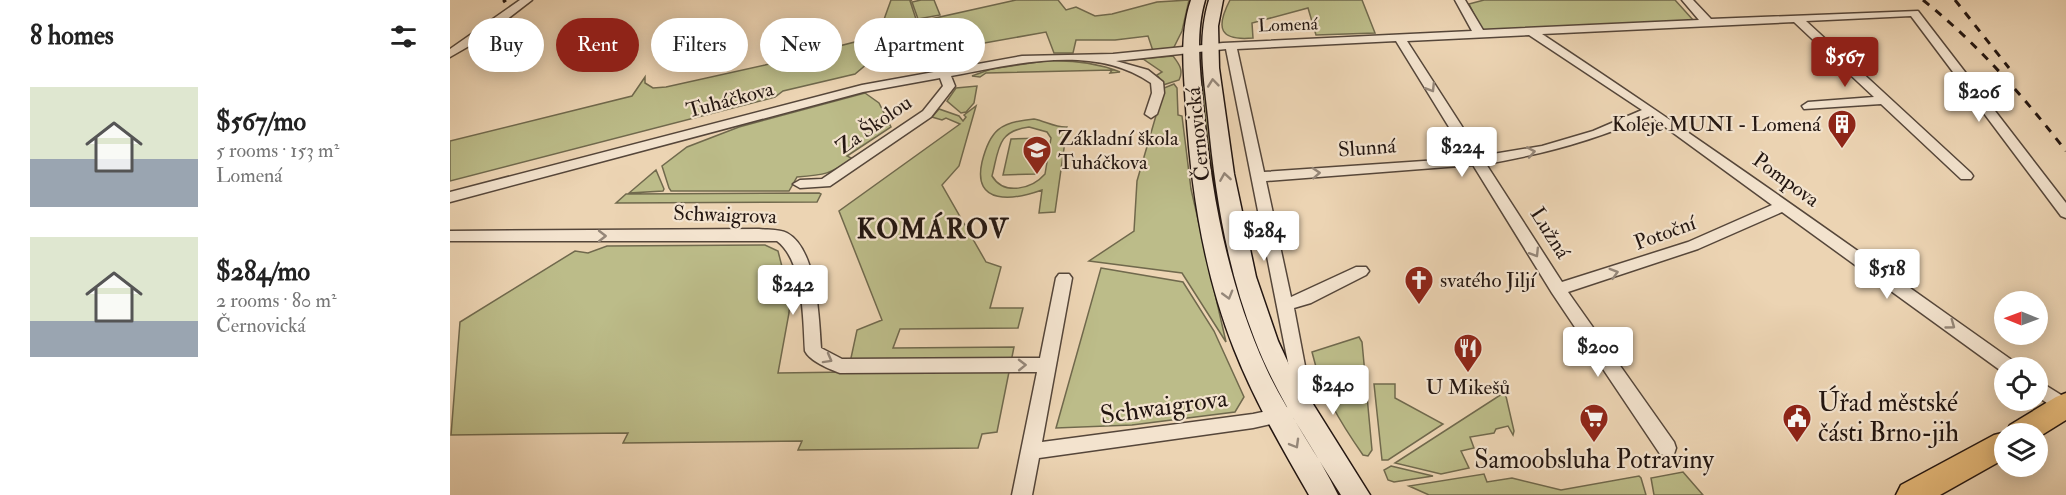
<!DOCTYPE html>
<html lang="en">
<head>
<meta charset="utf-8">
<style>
	:root { --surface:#fff; --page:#f2f2f2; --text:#222; --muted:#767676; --accent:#8f2418 }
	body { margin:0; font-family:"IM FELL Double Pica",serif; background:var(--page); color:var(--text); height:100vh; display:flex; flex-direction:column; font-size:22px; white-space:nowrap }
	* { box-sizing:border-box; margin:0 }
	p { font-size:20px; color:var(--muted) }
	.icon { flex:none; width:33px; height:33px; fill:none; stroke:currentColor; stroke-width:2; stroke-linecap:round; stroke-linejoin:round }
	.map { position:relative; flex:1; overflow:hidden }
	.panel { display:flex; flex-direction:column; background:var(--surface); width:450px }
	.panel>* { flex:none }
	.guide { position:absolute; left:18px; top:18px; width:570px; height:54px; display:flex; gap:12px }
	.needle { width:39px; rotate:271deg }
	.tools { position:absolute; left:1544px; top:291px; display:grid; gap:12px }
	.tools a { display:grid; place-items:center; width:54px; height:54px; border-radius:50%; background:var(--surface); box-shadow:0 3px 15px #0003; font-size:30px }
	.price { position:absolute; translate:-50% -51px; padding:0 14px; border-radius:6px; background:#fff; color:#222; font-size:20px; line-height:39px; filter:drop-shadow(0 2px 3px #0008) }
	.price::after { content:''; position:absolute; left:50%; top:36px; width:18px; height:14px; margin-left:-9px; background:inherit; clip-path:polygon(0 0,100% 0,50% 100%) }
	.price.current { background:var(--accent); color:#fff }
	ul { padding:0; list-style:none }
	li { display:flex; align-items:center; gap:18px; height:150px; padding:0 30px }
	li span { display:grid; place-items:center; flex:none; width:168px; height:120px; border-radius:0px; color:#555 }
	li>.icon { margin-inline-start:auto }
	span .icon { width:72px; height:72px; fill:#fffc; stroke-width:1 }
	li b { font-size:26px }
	h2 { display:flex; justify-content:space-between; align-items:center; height:72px; padding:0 30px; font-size:26px }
	.pill { padding:0 21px; border-radius:27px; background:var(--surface); box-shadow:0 3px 15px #0003; font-size:21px; line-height:54px }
	.pill.current { background:var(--accent); color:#fff }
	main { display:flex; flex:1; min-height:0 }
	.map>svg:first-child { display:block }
	.green { fill:#bcbc89; stroke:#70694d; stroke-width:1.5; fill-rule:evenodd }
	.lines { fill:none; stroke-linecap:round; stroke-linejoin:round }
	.street-casing { stroke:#55463a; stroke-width:3 }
	.secondary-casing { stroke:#231611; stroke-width:3 }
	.primary-casing { stroke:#231611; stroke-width:3 }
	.street { fill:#f3e3ce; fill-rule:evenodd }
	.secondary { fill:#f3e3ce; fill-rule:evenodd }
	.primary { fill:#e6ba7a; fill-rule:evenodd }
	.rail { stroke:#231611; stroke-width:3; stroke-dasharray:8 8; stroke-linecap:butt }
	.oneway { stroke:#958779 }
	.labels { text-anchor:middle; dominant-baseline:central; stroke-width:4.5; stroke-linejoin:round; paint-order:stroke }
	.far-street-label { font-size:18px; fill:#231611; stroke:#f3e3ce }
	.street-label { font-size:21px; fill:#231611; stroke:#f3e3ce }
	.poi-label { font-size:21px; fill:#231611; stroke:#f3e3ce; text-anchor:start }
	.near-poi-label { font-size:26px; fill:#231611; stroke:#f3e3ce; text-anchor:start }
	.near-street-label { font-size:26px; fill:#231611; stroke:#f3e3ce }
	.district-label { font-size:27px; font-weight:bold; letter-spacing:1.5px; fill:#231611; stroke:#f3e3ce }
</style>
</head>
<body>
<main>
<section class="panel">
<h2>8 homes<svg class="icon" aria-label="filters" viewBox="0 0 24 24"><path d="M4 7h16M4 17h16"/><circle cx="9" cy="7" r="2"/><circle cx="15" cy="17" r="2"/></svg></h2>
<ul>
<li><span style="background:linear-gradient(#dfe7d0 60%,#9aa5b1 0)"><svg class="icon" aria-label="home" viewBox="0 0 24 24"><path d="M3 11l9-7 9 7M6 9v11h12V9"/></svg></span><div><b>$567/mo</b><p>5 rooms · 153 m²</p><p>Lomená</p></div></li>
<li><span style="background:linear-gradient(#dfe7d0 70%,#9aa5b1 0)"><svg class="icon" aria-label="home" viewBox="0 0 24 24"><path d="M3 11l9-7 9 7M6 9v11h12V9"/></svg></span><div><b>$284/mo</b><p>2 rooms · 80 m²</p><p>Černovická</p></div></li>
</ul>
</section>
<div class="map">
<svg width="1616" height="495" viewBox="0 0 1616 495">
	<rect width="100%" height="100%" fill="#ecd4b3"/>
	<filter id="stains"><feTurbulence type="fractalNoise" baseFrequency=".00333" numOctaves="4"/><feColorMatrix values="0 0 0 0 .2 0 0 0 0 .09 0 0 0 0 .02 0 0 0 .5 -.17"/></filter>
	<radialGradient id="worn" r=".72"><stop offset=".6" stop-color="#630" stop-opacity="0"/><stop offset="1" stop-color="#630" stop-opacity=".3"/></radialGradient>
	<path class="green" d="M441,0H462L460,1L467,22L566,0H608L616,10L626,7L645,16L662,14L707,2L739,0L732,31L723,49L703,51L698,36L665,40H626L623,53H604L596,32L417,64L405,74L333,91L325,97L314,100L0,181V141L182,96L195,77V83L203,88L216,87L315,65L428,36Z
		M471,0H484L490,15L468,19L462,2Z
		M780,0H912L925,33L866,35L858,8L802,23L803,38C770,41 765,29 780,0Z
		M1034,0H1225L1244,21L1036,31L1031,28L1019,4Z
		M723,56C729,64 734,70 729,80L713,85L707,75L712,72L693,59L667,61Z
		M595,61C621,60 645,62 670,72L660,73L662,70L536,73L530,77L522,76L541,69Z
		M748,73H756L820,373H817L793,315L764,205Z
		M724,84L727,88L728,115L732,116L741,189L776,342L732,273L639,261L684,231L687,181L714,88Z
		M527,86L524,103L516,112L511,113L497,101L506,88Z
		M415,93L429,103L441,127L397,156L403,159C380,174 375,175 347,177L339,191H221L219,188L212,166L237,147L289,127Z
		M526,106L509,166L492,185L536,262L551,267L540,308H573L568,328L450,329L443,348L564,347L547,432L532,434L528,448L348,450L352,441L173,443L178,433L1,435L10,322L125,251L138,253L157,246L315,245L328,251L340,298L339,313L328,373L398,372L407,330L432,320L389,211L510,124L496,118L492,120L482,117L489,109L509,116L513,121L516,117L514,115Z
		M584,119C595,121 606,128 617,127L605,212L589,213L592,190C564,200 522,206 532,162C540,130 550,122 584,119ZM579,127L597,132L601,138L595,174C582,189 554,196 542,176C549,149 547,131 579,127Z
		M593,138L586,174L553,175L561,139Z
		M206,170L214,189L213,191L179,193Z
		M369,193L371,194L367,202L166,203L176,194Z
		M651,268L733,282L764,331L794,397L785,412L682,425L606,428Z
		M909,337L912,342L922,450L918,456L913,455C890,422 871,391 862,352Z
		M924,384H945V398L993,424L938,460H932Z
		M1055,392L1064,431L1063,435L1058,426L1046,429L1044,433L1020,437L1024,448L1011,451L1019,468L991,474L945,463Z
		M941,466L983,476L944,482L938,480L934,470Z
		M1233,472L1253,495H1204L1201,478Z
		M1034,474L1037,482L1062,478L1111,490L1189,476L1191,478L1196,495H979L959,486Z"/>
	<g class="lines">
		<g class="street-casing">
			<path id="street" d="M70,0H82L33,38L0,57V49Z
				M1005,0H1015L1033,30L1249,20L1232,0H1243L1261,19L1468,11L1616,203V218L1611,216L1461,16L1356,21L1521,173L1523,176L1521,179H1511L1431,104L1354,109L1352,106L1358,102L1424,97L1344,22L1092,34C1253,140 1409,252 1566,363L1568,368H1554V373L1332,212L1248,249L1118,292L1224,442L1226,448L1224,454L1217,456L1210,454L1102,293L1023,165L816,181L841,297L906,267H916L919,271L916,275L861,303L844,308L862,403L859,408L853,410L847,408L776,49L666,61L698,70L713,82L714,93L707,114L701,118L695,114L702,93L701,83C644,43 565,64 501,76L505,86L481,117L380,186L350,188L343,184L350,180L372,179L473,111L493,86L490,78L413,92L0,202V192L412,85L572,56L663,54L773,43L1022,31ZM1079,35L1192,110L1143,131L1092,146L1031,156L957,41ZM946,41L1018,158L814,172L787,49ZM1200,116L1322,205L1238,242L1112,282L1036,164C1098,153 1142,141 1200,116Z
				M309,229C318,230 329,229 337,233C367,249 369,318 371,348L392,359L590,358L606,278L609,274H619L622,278L592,442L803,414L837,407L843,409L846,414L843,419L803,428L589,458L582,495H562L587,372L390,373C379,369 360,361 355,351C353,319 354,261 327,241H0V231Z
				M1587,380L1616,398V413L1608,411L1587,396Z"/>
		</g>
		<g class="secondary-casing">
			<path id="secondary" d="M741,0H755C745,34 750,69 753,104C761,194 778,285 816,368C836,412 867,451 888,495H859C832,448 804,400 784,349C754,273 741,190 736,108C734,72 729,35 741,0Z
				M759,0H773L768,26L769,68L784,174L806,277L828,341L841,369L920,495H891C860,445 826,395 805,340C777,269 765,193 758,117C754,78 747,39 759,0Z"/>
		</g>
		<g class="primary-casing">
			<path id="primary" d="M1616,393V420L1587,438V434H1554V459L1490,495H1446L1451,485L1544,435L1556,432L1560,425L1606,397Z"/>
		</g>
		<use href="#street" class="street"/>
		<use href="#secondary" class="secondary"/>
		<use href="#primary" class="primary"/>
		<path class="rail" d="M1473,0C1528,44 1573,96 1616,151
			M1505,0L1559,68
			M53,2L56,0"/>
	</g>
	<defs><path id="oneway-chevron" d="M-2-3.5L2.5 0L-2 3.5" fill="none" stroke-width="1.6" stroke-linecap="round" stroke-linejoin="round" transform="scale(1.5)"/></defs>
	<g class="oneway">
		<use href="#oneway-chevron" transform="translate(763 83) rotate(-96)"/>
		<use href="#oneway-chevron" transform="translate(981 88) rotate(58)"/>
		<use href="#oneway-chevron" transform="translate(1081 152) rotate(-10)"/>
		<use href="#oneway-chevron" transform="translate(866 173) rotate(-4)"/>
		<use href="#oneway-chevron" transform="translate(775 177) rotate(-99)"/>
		<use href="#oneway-chevron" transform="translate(152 236)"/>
		<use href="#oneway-chevron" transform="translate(1085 253) rotate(58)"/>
		<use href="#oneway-chevron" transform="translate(1164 273) rotate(-16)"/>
		<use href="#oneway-chevron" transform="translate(778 295) rotate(74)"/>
		<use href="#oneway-chevron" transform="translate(1501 325) rotate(36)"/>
		<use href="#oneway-chevron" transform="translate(378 359) rotate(29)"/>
		<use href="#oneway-chevron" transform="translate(572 365) rotate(-1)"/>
		<use href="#oneway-chevron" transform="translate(845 444) rotate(60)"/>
	</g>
	<defs>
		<g id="building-pin" transform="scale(1.5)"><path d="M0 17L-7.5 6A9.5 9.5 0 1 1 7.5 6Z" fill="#8f2418" stroke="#f3e3ce"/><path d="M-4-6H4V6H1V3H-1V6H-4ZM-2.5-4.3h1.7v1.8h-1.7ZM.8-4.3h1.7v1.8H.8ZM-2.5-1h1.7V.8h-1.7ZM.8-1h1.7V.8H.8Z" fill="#fff"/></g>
		<g id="school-pin" transform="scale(1.5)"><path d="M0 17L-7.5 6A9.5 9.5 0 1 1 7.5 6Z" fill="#8f2418" stroke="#f3e3ce"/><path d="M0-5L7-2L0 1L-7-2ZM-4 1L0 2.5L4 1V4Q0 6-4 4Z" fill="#fff"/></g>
		<g id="church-pin" transform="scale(1.5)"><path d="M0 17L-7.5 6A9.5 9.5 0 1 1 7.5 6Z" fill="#8f2418" stroke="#f3e3ce"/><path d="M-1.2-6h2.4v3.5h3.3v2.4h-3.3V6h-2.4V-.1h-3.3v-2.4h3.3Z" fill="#fff"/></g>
		<g id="restaurant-pin" transform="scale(1.5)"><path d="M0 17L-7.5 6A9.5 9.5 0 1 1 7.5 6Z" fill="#8f2418" stroke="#f3e3ce"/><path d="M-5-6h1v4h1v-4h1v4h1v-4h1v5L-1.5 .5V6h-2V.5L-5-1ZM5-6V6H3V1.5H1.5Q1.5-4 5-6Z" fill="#fff"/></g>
		<g id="supermarket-pin" transform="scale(1.5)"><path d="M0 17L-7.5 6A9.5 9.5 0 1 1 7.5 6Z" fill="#8f2418" stroke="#f3e3ce"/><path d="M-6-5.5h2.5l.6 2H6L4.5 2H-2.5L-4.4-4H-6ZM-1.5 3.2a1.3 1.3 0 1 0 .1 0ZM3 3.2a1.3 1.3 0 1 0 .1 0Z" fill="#fff"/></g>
		<g id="civic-pin" transform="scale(1.5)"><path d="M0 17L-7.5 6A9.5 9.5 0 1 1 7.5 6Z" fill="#8f2418" stroke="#f3e3ce"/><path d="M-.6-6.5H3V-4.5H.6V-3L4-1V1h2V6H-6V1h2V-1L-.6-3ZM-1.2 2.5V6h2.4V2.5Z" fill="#fff"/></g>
	</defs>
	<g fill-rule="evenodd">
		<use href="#building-pin" x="1392" y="124"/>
		<use href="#school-pin" x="587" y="150"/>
		<use href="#church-pin" x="969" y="280"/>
		<use href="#restaurant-pin" x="1018" y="348"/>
		<use href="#supermarket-pin" x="1144" y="418"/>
		<use href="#civic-pin" x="1347" y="418"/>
	</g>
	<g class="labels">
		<g class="far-street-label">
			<text transform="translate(838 25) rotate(-2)">Lomená</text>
		</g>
		<g class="street-label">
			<text transform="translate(280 100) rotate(-15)">Tuháčkova</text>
			<text transform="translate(424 125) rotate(-35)">Za Školou</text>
			<text transform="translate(748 134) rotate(-96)">Černovická</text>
			<text transform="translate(917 148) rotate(-4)">Slunná</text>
			<text transform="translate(1336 180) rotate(36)">Pompova</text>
			<text transform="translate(275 215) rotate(2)">Schwaigrova</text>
			<text transform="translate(1100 233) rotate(58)">Lužná</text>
			<text transform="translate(1215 233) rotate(-20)">Potoční</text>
		</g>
		<g class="poi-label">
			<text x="1371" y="124" text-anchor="end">Koleje MUNI - Lomená</text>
			<text x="608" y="138">Základní škola<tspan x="608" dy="24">Tuháčkova</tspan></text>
			<text x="990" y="280">svatého Jiljí</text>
			<text x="1018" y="387" text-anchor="middle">U Mikešů</text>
		</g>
		<g class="near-poi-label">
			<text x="1368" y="403">Úřad městské<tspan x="1368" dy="30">části Brno-jih</tspan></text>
			<text x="1144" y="460" text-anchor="middle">Samoobsluha Potraviny</text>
		</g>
		<g class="near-street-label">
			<text transform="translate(714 407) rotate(-8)">Schwaigrova</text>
		</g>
		<g class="district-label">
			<text x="483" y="229">KOMÁROV</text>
		</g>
	</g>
	<rect width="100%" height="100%" filter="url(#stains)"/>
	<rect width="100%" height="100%" fill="url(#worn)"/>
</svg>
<div class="tools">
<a><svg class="needle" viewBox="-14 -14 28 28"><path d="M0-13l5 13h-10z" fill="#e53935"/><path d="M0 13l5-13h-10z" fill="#767676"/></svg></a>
<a><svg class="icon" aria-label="locate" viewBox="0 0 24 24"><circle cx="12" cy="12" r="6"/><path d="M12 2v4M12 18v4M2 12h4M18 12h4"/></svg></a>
<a><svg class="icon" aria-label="layers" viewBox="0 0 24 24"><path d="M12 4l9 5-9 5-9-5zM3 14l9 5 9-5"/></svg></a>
</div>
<b class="price current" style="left:1395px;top:88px">$567</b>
<b class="price" style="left:1529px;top:123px">$206</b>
<b class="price" style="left:1012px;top:178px">$224</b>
<b class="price" style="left:814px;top:262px">$284</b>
<b class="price" style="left:1437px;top:300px">$518</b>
<b class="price" style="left:343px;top:316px">$242</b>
<b class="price" style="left:1148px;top:378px">$200</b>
<b class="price" style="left:883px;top:416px">$240</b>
<div class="guide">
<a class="pill">Buy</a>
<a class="pill current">Rent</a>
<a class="pill">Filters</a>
<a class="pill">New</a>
<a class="pill">Apartment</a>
</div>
</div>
</main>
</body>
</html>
